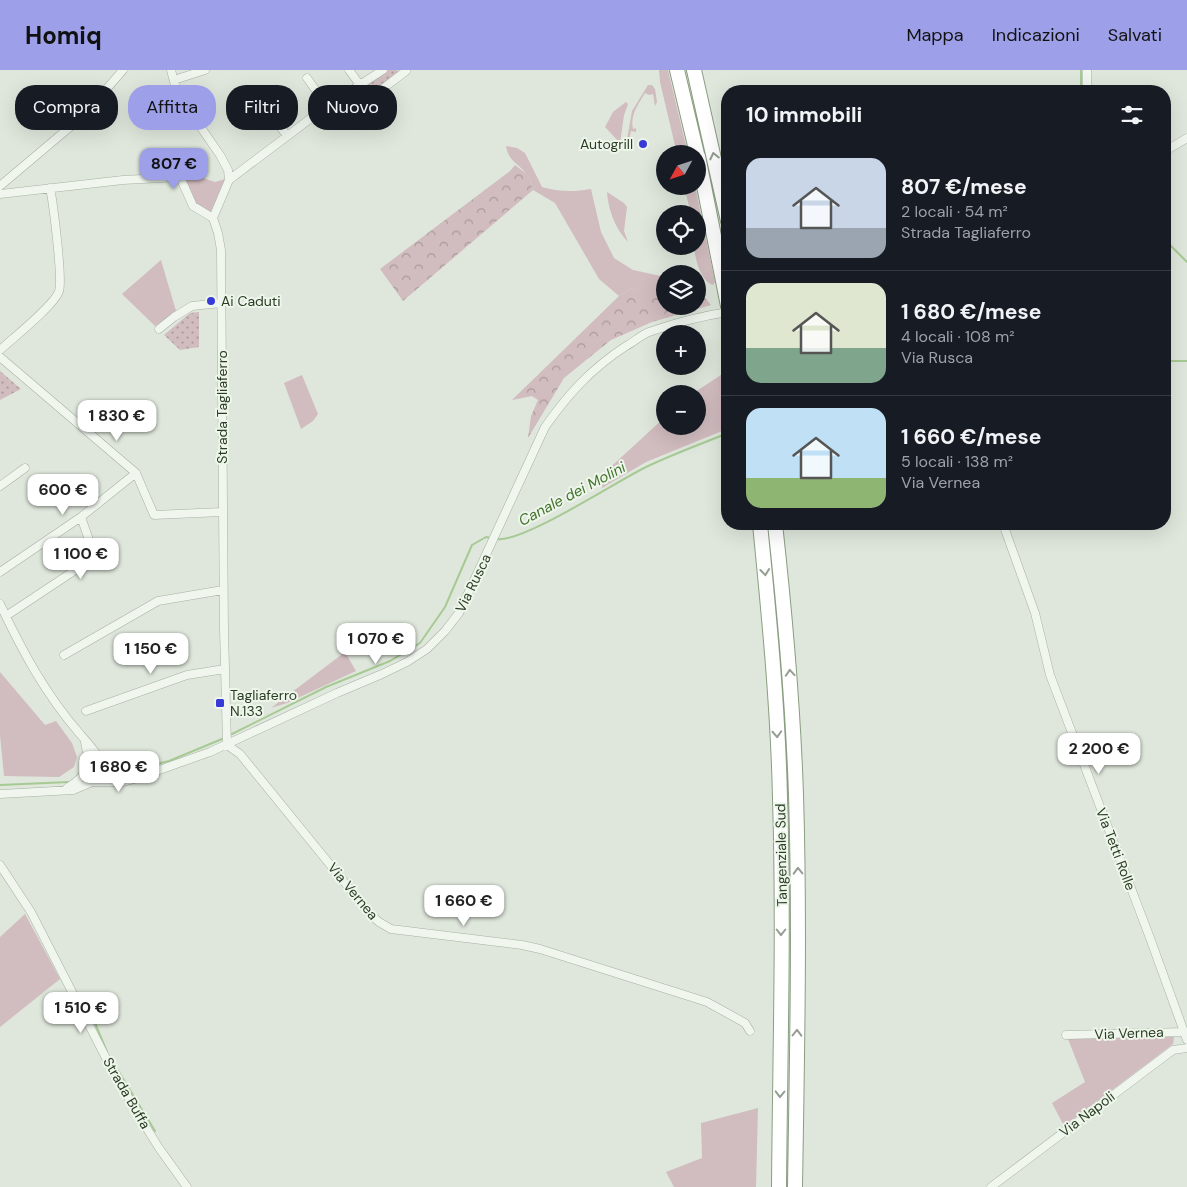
<!DOCTYPE html>
<html lang="it">
<head>
<meta charset="utf-8">
<style>
	:root { --surface:#171b24; --page:#20242c; --text:#f1f3f6; --muted:#9ea1a6; --line:#363941; --accent:#9da0e8 }
	body { margin:0; font-family:"DM Sans",sans-serif; background:var(--page); color:var(--text); height:100vh; display:flex; flex-direction:column; font-size:19px; white-space:nowrap }
	* { box-sizing:border-box; margin:0 }
	p { font-size:16px; color:var(--muted) }
	.icon { flex:none; width:28px; height:28px; fill:none; stroke:currentColor; stroke-width:2; stroke-linecap:round; stroke-linejoin:round }
	.map { position:relative; flex:1; overflow:hidden }
	.details { position:absolute; left:721px; top:15px; width:450px; height:445px; display:flex; flex-direction:column; background:var(--surface); border-radius:20px; box-shadow:0 5px 20px #0002 }
	.details>* { flex:none }
	.top-card { position:absolute; left:15px; top:15px; width:475px; height:45px; display:flex; gap:10px }
	.needle { width:32px; rotate:230deg }
	.buttons { position:absolute; left:656px; top:75px; display:grid; gap:10px }
	.buttons a { display:grid; place-items:center; width:50px; height:50px; border-radius:50%; background:var(--surface); box-shadow:0 5px 20px #0002; font-size:25px }
	.price { position:absolute; translate:-50% -42px; padding:0 11px; border-radius:10px; background:#fff; color:#222; font-size:16px; line-height:32px; filter:drop-shadow(0 1px 2px #0008) }
	.price::after { content:''; position:absolute; left:50%; top:30px; width:15px; height:11px; margin-left:-8px; background:inherit; clip-path:polygon(0 0,100% 0,50% 100%) }
	.price.on { background:var(--accent); color:#111 }
	ul { padding:0; list-style:none }
	li { display:flex; align-items:center; gap:15px; height:125px; padding:0 25px }
	li+li { border-top:1px solid var(--line) }
	li span { display:grid; place-items:center; flex:none; width:140px; height:100px; border-radius:15px; color:#555 }
	li>.icon { margin-inline-start:auto }
	span .icon { width:60px; height:60px; fill:#fffc; stroke-width:1 }
	li b { font-size:21px }
	h2 { display:flex; justify-content:space-between; align-items:center; height:60px; padding:0 25px; font-size:21px }
	.tag { padding:0 18px; border-radius:20px; background:var(--surface); box-shadow:0 5px 20px #0002; font-size:18px; line-height:45px }
	.tag.on { background:var(--accent); color:#111 }
	header { display:flex; align-items:center; gap:30px; box-sizing:border-box; height:70px; padding:0 25px; background:var(--accent); color:#111 }
	header strong { font-size:24px }
	nav { display:flex; gap:28px; margin-inline-start:auto; font-size:18px }
	.map>svg:first-child { display:block }
	.grass { fill:#d1bcbf }
	.forest { fill:url(#forest-crowns) }
	.park { fill:url(#park-dots) }
	.lines { fill:none; stroke-linecap:round; stroke-linejoin:round }
	.stream { stroke:#a7ca94; stroke-width:2 }
	.minor-casing { stroke:#a5b1a1; stroke-width:9 }
	.motorway-casing { stroke:#8a9e82; stroke-width:16 }
	.minor { stroke:#f0f5ee; stroke-width:8 }
	.motorway { stroke:#fff; stroke-width:14 }
	.oneway { stroke:#959e92 }
	.poi-dot { fill:#373ad6; stroke:#eef5eb; stroke-width:2 }
	.labels { text-anchor:middle; dominant-baseline:central; stroke-width:4; stroke-linejoin:round; paint-order:stroke }
	.poi-label { font-size:14px; fill:#2b3e25; stroke:#eef5eb; text-anchor:start }
	.street-label { font-size:14px; fill:#2b3e25; stroke:#eef5eb }
	.water-label { font-size:15px; font-style:italic; fill:#43742d; stroke:#eef5eb }
</style>
</head>
<body>
<header>
<strong>Homiq</strong>
<nav><a>Mappa</a><a>Indicazioni</a><a>Salvati</a></nav>
</header>
<div class="map">
<svg width="1187" height="1117" viewBox="0 0 1187 1117">
	<defs>
		<pattern id="forest-crowns" width="20" height="18" patternUnits="userSpaceOnUse" patternTransform="scale(1.25)"><rect width="20" height="18" fill="#d1bcbf"/><path d="M2 6a3 3 0 1 1 6 0M12 15a3 3 0 1 1 6 0" fill="none" stroke="#aa9a9b"/></pattern>
		<pattern id="park-dots" width="8" height="8" patternUnits="userSpaceOnUse" patternTransform="scale(1.25)"><rect width="8" height="8" fill="#d1bcbf"/><path d="M2 2h.1M6 6h.1" fill="none" stroke="#aa9a9b" stroke-width="1.8" stroke-linecap="round"/></pattern>
	</defs>
	<rect width="100%" height="100%" fill="#dfe7dc"/>
	<path class="grass" d="M659,0H668L688,84H677L660,12Z
		M648,15H652L655,19L657,32L655,36L653,24L649,25L645,23C638,35 630,45 633,59L636,58V62L631,61L628,75H626L632,41Z
		M626,32L628,34L624,45L620,73L605,57L613,42Z
		M506,76L517,78L525,83L542,117C558,122 575,122 591,119L601,162L614,188L633,200L665,207V228L661,230L631,218L619,226L599,209L555,133L533,120C531,115 530,108 527,105C519,93 509,93 506,76Z
		M185,102L215,112L225,109L210,143L195,135L182,104Z
		M684,116H695L715,212L713,215C700,211 695,188 694,176H698V144H691Z
		M607,122L624,133L627,137L624,161L628,172C615,159 608,139 607,122Z
		M161,190L176,241L155,256L122,224Z
		M724,303L727,317V359L646,392L602,418V405L665,347V356H698V324H692Z
		M302,305L318,344L313,351L301,359L284,313Z
		M345,582L356,601L287,633L271,638Z
		M0,602L45,655L56,651L72,673L77,687L74,697L59,707L4,706L0,665Z
		M25,844L60,909L0,957V867Z
		M1153,966L1174,967L1173,974L1064,1056L1052,1033L1085,1012L1068,969Z
		M758,1038L756,1117H674L666,1102L702,1088L701,1053Z"/>
	<path class="forest" d="M515,95L528,105L533,120L403,231L380,199L510,101Z
		M631,218L661,229L665,228V236H698V219L711,235L652,252L611,270L564,308L528,368L531,346L538,330L532,326L512,330L619,226Z"/>
	<path class="park" d="M388,0H397L401,4L346,44L333,35Z
		M199,242V277L180,280L164,265L190,243Z
		M0,301L21,319L0,330Z"/>
	<g class="lines">
		<path class="stream" d="M1081,21V0
			M1165,170L1187,192
			M1165,291H1187
			M497,469C523,473 617,411 646,397C673,384 701,374 728,363
			M232,664L326,617L390,591L420,573L445,537L472,475L486,467L490,468
			M123,702L169,691L222,669
			M0,715L69,712
			M86,931L107,982
			M117,999L155,1061"/>
		<g class="minor-casing">
			<path id="minor" d="M171,0L177,23L220,85L228,100L229,110L213,148L218,163L221,180L224,560L227,675
				M349,0L360,15
				M383,0L327,36L339,52L406,1L405,0
				M1087,0V21
				M174,10L205,0
				M261,30L287,66
				M1165,81L1187,68
				M229,110L327,36L307,8
				M0,116L83,46L123,0
				M0,124L123,110L180,107L193,136L213,148
				M159,259L174,247L192,236L221,233
				M0,280C13,268 55,235 59,221C63,210 53,132 50,118
				M0,287L136,403L154,445L222,442
				M0,416L25,398
				M1003,454L1035,543L1050,605L1150,868L1187,970
				M0,502L81,447L136,403
				M0,534C22,581 46,625 80,664C88,673 107,694 106,705L102,711
				M6,546L95,487L81,447
				M64,585L158,531L223,520
				M86,641L187,605L225,599
				M227,675L240,684L371,845L379,852L391,859L522,875L540,879L707,932L745,953L750,961
				M106,699L122,707L130,709
				M67,718C89,705 90,695 85,672
				M0,724L73,720L92,712H123L134,709L210,682L337,623L382,604L407,592L427,579L445,561L459,543L545,357C569,323 591,299 626,276C634,272 641,265 649,262C675,253 701,246 728,242
				M0,795L31,842L107,990L133,1036L159,1078L187,1117
				M1066,965L1184,962
				M991,1117L1173,980L1187,978"/>
		</g>
		<g class="motorway-casing">
			<path id="motorway" d="M677,0L697,84
				M694,0L728,151
				M698,86L728,236
				M760,454C769,545 778,637 780,728C784,858 780,987 779,1117
				M775,454C785,544 793,634 796,725C800,855 797,986 795,1117"/>
		</g>
		<use href="#minor" class="minor"/>
		<use href="#motorway" class="motorway"/>
	</g>
	<defs><path id="oneway-chevron" d="M-2-3.5L2.5 0L-2 3.5" fill="none" stroke-width="1.6" stroke-linecap="round" stroke-linejoin="round" transform="scale(1.25)"/></defs>
	<g class="oneway">
		<use href="#oneway-chevron" transform="translate(714 86) rotate(-103)"/>
		<use href="#oneway-chevron" transform="translate(765 502) rotate(84)"/>
		<use href="#oneway-chevron" transform="translate(790 603) rotate(-94)"/>
		<use href="#oneway-chevron" transform="translate(777 664) rotate(87)"/>
		<use href="#oneway-chevron" transform="translate(798 801) rotate(-91)"/>
		<use href="#oneway-chevron" transform="translate(781 862) rotate(90)"/>
		<use href="#oneway-chevron" transform="translate(797 963) rotate(-89)"/>
		<use href="#oneway-chevron" transform="translate(780 1024) rotate(91)"/>
	</g>
	<g class="poi-dot">
		<circle cx="643" cy="74" r="5"/>
		<circle cx="211" cy="231" r="5"/>
		<rect x="215" y="628" width="10" height="10" rx="2.5"/>
	</g>
	<g class="labels">
		<g class="poi-label">
			<text x="633" y="74" text-anchor="end">Autogrill</text>
			<text x="221" y="231">Ai Caduti</text>
			<text x="230" y="625">Tagliaferro<tspan x="230" dy="16">N.133</tspan></text>
		</g>
		<g class="street-label">
			<text transform="translate(222 337) rotate(-90)">Strada Tagliaferro</text>
			<text transform="translate(473 513) rotate(-64)">Via Rusca</text>
			<text transform="translate(1116 779) rotate(69)">Via Tetti Rolle</text>
			<text transform="translate(781 785) rotate(-91)">Tangenziale Sud</text>
			<text transform="translate(353 821) rotate(50)">Via Vernea</text>
			<text transform="translate(1129 963) rotate(-2)">Via Vernea</text>
			<text transform="translate(127 1023) rotate(60)">Strada Buffa</text>
			<text transform="translate(1087 1044) rotate(-37)">Via Napoli</text>
		</g>
		<g class="water-label">
			<text transform="translate(572 424) rotate(-28)">Canale dei Molini</text>
		</g>
	</g>
</svg>
<div class="buttons">
<a><svg class="needle" viewBox="-14 -14 28 28"><path d="M0-13l5 13h-10z" fill="#e53935"/><path d="M0 13l5-13h-10z" fill="#9ea1a6"/></svg></a>
<a><svg class="icon" aria-label="locate" viewBox="0 0 24 24"><circle cx="12" cy="12" r="6"/><path d="M12 2v4M12 18v4M2 12h4M18 12h4"/></svg></a>
<a><svg class="icon" aria-label="layers" viewBox="0 0 24 24"><path d="M12 4l9 5-9 5-9-5zM3 14l9 5 9-5"/></svg></a>
<a>+</a>
<a>−</a>
</div>
<b class="price on" style="left:174px;top:120px">807 €</b>
<b class="price" style="left:117px;top:372px">1 830 €</b>
<b class="price" style="left:63px;top:446px">600 €</b>
<b class="price" style="left:81px;top:510px">1 100 €</b>
<b class="price" style="left:376px;top:595px">1 070 €</b>
<b class="price" style="left:151px;top:605px">1 150 €</b>
<b class="price" style="left:1099px;top:705px">2 200 €</b>
<b class="price" style="left:119px;top:723px">1 680 €</b>
<b class="price" style="left:464px;top:857px">1 660 €</b>
<b class="price" style="left:81px;top:964px">1 510 €</b>
<div class="top-card">
<a class="tag">Compra</a>
<a class="tag on">Affitta</a>
<a class="tag">Filtri</a>
<a class="tag">Nuovo</a>
</div>
<section class="details">
<h2>10 immobili<svg class="icon" aria-label="filters" viewBox="0 0 24 24"><path d="M4 7h16M4 17h16"/><circle cx="9" cy="7" r="2"/><circle cx="15" cy="17" r="2"/></svg></h2>
<ul>
<li><span style="background:linear-gradient(#c9d6e8 70%,#9aa5b1 0)"><svg class="icon" aria-label="home" viewBox="0 0 24 24"><path d="M3 11l9-7 9 7M6 9v11h12V9"/></svg></span><div><b>807 €/mese</b><p>2 locali · 54 m²</p><p>Strada Tagliaferro</p></div></li>
<li><span style="background:linear-gradient(#dfe7d0 65%,#7fa58c 0)"><svg class="icon" aria-label="home" viewBox="0 0 24 24"><path d="M3 11l9-7 9 7M6 9v11h12V9"/></svg></span><div><b>1 680 €/mese</b><p>4 locali · 108 m²</p><p>Via Rusca</p></div></li>
<li><span style="background:linear-gradient(#bfe0f5 70%,#8fb573 0)"><svg class="icon" aria-label="home" viewBox="0 0 24 24"><path d="M3 11l9-7 9 7M6 9v11h12V9"/></svg></span><div><b>1 660 €/mese</b><p>5 locali · 138 m²</p><p>Via Vernea</p></div></li>
</ul>
</section>
</div>
</body>
</html>
